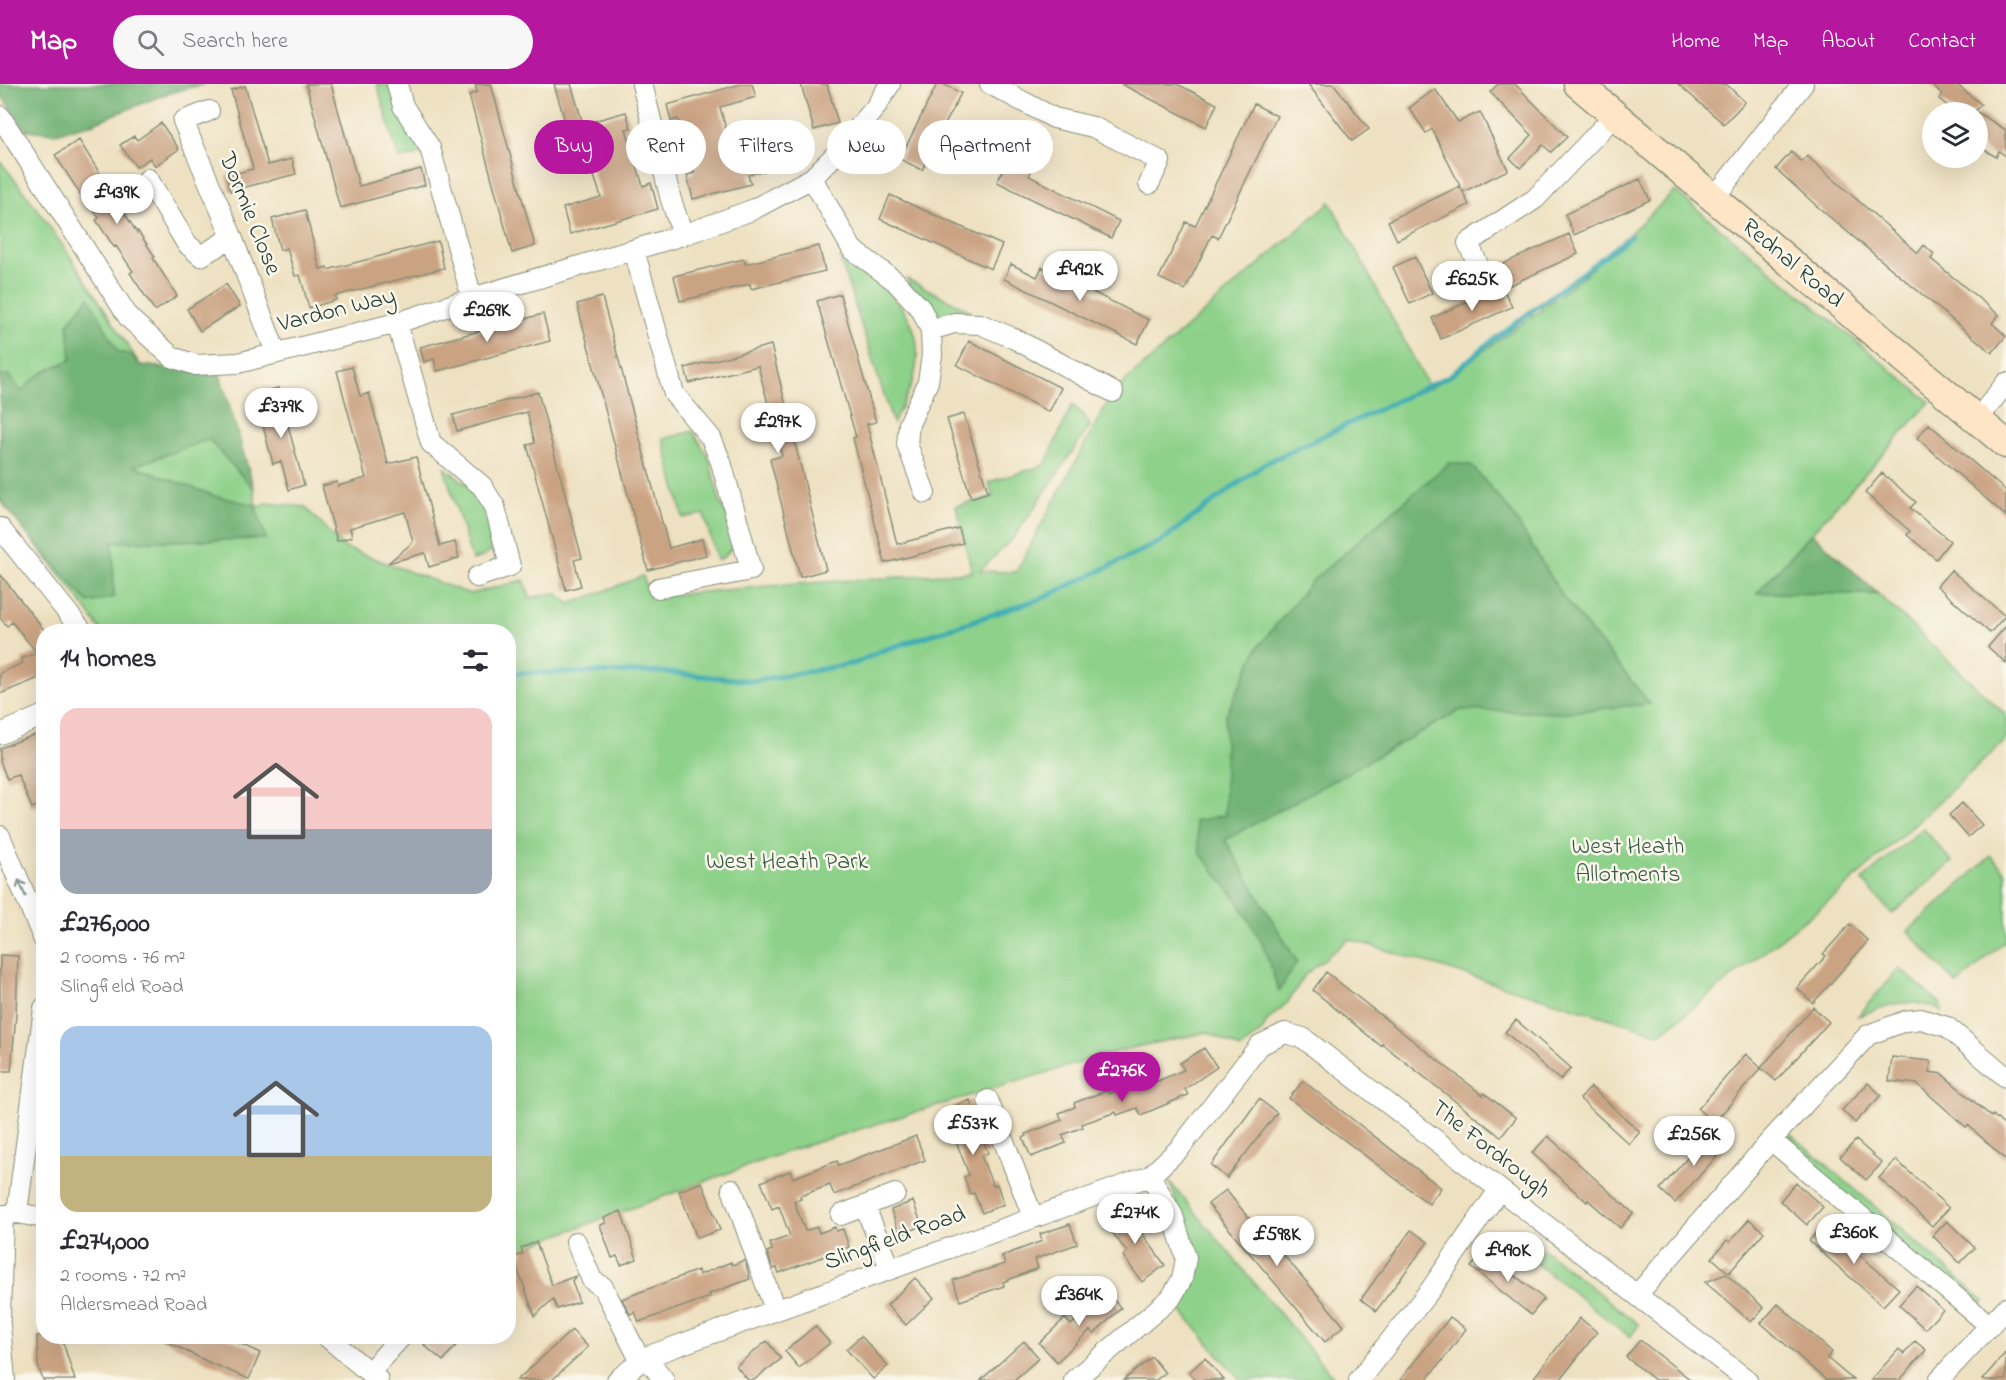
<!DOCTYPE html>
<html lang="en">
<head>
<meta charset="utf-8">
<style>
	:root { --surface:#fff; --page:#f7f7f7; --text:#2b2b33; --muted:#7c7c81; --accent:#b5179e }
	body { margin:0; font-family:"Indie Flower",sans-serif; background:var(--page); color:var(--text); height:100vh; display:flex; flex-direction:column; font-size:22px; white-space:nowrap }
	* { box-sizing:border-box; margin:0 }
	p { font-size:20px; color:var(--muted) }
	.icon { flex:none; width:33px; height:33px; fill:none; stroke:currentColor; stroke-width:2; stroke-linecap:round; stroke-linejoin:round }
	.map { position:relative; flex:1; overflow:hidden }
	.panel { position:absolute; left:36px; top:540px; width:480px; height:720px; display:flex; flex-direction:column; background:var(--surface); border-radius:24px; box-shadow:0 6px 24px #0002 }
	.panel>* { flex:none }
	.guide { position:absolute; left:534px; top:36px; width:570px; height:54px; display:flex; gap:12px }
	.buttons { position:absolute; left:1922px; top:18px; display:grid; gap:12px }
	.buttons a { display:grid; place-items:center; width:66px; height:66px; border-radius:50%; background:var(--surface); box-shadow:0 6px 24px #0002; font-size:30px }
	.price { position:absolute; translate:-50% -51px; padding:0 14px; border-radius:21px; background:#fff; color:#222; font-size:20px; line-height:39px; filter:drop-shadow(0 2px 3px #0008) }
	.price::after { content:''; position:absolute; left:50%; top:36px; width:18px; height:14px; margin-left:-9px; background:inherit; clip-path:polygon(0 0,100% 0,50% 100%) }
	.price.selected { background:var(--accent); color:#fff }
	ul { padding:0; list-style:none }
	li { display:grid; align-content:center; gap:12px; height:318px; padding:0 24px }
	li span { display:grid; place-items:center; height:186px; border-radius:18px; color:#555 }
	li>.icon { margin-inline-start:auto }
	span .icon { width:108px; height:108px; fill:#fffc; stroke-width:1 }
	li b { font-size:26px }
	h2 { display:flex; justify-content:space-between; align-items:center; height:72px; padding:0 24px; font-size:26px }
	.pill { padding:0 21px; border-radius:27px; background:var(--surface); box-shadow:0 6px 24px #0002; font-size:21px; line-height:54px }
	.pill.selected { background:var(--accent); color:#fff }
	header { display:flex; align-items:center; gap:36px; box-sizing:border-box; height:84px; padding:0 30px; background:var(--accent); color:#fff }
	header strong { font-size:28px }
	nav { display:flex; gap:33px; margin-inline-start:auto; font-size:21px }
	.search { width:420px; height:54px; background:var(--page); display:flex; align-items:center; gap:15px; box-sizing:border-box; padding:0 21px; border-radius:33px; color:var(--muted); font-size:22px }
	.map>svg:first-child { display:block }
	.green { fill:#8ed18a; stroke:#56875f; stroke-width:1.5 }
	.forest { fill:#72b376; stroke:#487855; stroke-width:1.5 }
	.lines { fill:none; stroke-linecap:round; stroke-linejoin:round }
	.stream { stroke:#39abb2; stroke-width:5 }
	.building { fill:#caa382 }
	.street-casing { stroke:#868f7a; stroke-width:22 }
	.secondary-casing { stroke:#868f7a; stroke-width:31 }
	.street { stroke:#fff; stroke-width:20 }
	.secondary { stroke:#fde5c5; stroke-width:28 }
	.oneway { stroke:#8f9e9a }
	.labels { text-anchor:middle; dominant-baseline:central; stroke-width:5; stroke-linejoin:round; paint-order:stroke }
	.street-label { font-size:24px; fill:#1f3d34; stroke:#fbf7ec }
	.park-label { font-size:24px; fill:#355b45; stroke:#fbf7ec }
</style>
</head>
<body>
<header>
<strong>Map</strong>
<div class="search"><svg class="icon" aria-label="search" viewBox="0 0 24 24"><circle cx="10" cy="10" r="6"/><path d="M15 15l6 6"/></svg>Search here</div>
<nav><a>Home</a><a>Map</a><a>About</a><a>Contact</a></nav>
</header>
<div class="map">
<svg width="2006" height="1296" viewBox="0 0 2006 1296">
	<rect width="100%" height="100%" fill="#fbf7ec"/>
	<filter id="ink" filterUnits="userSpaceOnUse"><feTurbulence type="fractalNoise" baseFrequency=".0167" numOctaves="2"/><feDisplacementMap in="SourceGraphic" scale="12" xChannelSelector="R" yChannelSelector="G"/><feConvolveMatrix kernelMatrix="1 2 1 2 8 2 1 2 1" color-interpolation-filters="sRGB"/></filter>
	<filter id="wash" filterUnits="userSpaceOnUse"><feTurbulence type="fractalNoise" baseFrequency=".008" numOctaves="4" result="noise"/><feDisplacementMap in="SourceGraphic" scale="24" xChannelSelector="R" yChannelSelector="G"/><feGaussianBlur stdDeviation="1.35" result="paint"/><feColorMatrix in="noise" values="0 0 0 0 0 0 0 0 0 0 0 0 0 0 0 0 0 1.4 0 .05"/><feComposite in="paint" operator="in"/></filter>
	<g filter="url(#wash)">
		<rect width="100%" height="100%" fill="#eee1c1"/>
		<path class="green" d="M377,0L390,2L428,69L399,75Z
			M0,77C52,141 96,211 140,281L220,291L254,405L256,422H263L266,419L305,423L343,463L470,510L524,496L530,514L556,509L570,520L643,492L649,513L768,502L972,488L956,422L993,413L989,398L1045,381L1072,321L1084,331L1090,342L1015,452L980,487L1016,488L1113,308L1330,118L1430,305L1538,228L1586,190L1675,107L1930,318L1758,508L1878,510L2006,631V656L1839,809L1660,950L1349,855L1305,891L1288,918L1267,937L1262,947L1241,965L1208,948L1121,966L791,1066L509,1169L508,548L101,547L74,508L0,416Z
			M840,175C885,204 930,230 914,293C910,308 900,324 893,339Z
			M907,195L971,227C947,248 915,216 907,195Z
			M693,347L709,374L720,418L732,440V464L722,474L717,476L704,430L683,434L663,355Z
			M444,383C454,391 466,398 474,407C480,414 495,456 491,465C488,472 479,474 472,476Z
			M1923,744L1952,778L1892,830L1862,796Z
			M1991,772L2006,789V856L1957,901L1908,847Z
			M1899,884L1940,919L1942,927C1911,911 1888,921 1858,932Z
			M1791,1050L1984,1217L1976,1227L1782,1062Z
			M1169,1097L1333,1293L1331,1296H1240L1177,1222L1189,1193L1188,1151Z
			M1513,1148L1525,1151L1639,1241L1630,1253L1500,1151Z"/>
		<path class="forest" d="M0,0H205L166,10L91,40L55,49L25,46L0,9Z
			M89,213L118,268L132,271L140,281L220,291L254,405L210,357L207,356L134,382L215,412L255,421L266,455L113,458L114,513L89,519L23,445L0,416V292L9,291L22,308C35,290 51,284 71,276L68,240Z
			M1449,379L1471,381L1510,426L1563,513L1650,620L1559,629L1461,626L1225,756L1297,878L1279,907L1263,861L1238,817L1200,769L1195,737L1225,731V633L1258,563L1312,497Z
			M1812,449L1878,510L1757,509Z"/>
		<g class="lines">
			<path class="stream" d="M508,589L661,588L754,597L856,579L881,567L1043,514L1160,458L1264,380L1451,291L1484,263L1631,152"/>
		</g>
		<g id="blocks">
			<path class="building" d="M306,0H331L359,102L421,85L425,101L340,124Z
				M475,0H491L535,162L512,169L469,11L477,8Z
				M554,0H571L583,40L626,28L631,44L626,45L643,102L651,99L658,125L570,150L563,124L601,113L583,58L572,61Z
				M741,0H752L756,13L720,23L735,79L792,64L796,79L748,91L751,100L693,115L687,91L694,89L678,35L671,37L667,21Z
				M801,0H827L838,39L814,46Z
				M937,0H943L961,9L922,86L900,75Z
				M1121,0H1177L1217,20L1206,43Z
				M1308,0H1334L1369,45L1352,57Z
				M1498,0H1515L1567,53L1551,68L1543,61L1520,84L1510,74L1532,51L1490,8Z
				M1678,0H1726L1745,18L1724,40Z
				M1930,0H1956L1981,20L1974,28H1956L1939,15L1942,10Z
				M245,2L268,81L292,75L296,90L230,107L226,92L253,85L231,6Z
				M1435,5L1458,38L1480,28L1508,86L1463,108L1432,45L1426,49L1409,24Z
				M1254,20L1277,32L1218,154L1212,151L1185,206L1159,194L1186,138L1195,142Z
				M1977,28L2006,46V72L1999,67L1996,73L1983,65L1977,53Z
				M161,39L179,65L155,82L150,74L136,83L120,61L134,52L137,56Z
				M1024,43L1047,54L1029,92L1119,137L1111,154L997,98Z
				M79,56L137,149L138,147L155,173L153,174L177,212L155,227L130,189L133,187L116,162L114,163L96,136L99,134L83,110L81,111L55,71Z
				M1791,68L1802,78L1807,72L1918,169L1924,161L1934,170L1931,175L1999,231L1992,239L2006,252L1992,269L1819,124L1776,85Z
				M1640,95L1650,116L1574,151L1565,130Z
				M1460,102L1469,121L1397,156L1388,137Z
				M890,111L1002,161L991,185L880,135Z
				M305,126L320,185L327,183V186L438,157L444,184L335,212L336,216L309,224L300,191L295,192L287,164L280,166L272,135Z
				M1569,150L1578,170L1508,202L1498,182Z
				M819,162L825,187L751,205L750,200L680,217L674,192L744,175L745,180Z
				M1415,173L1432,209L1410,220L1393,183Z
				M1011,180L1037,193L1042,183L1149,236L1137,260L1004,195Z
				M226,200L240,222L200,247L187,225Z
				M1502,202L1512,223L1441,255L1432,234Z
				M840,210L876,338L867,340L897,460L959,444L963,459L885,479L853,354L856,353L817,217Z
				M602,213L669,464L702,455L706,471L648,486L577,220Z
				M543,230L550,257L437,287L434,275L424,278L420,263Z
				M969,257L1061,304L1049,328L957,281Z
				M771,261L826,486L800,493L770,375L782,372L758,282L689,299L685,284Z
				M352,283L360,312L369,309L388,380L416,373L440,462L455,458L459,474L429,483L425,469L388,479L413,458L405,428L350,444L352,453L337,457L322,402L337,398L338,402L366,394L337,287Z
				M278,304L304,401L289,406L281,377L273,380L262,338L269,336L262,308Z
				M538,308L582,474L574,476L581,502L566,506L527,361L535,359L527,328L457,347L453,331Z
				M964,330L988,408L971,414L947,335Z
				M1929,340L2006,407V432L1917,354Z
				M1882,389L1916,418L1910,424L1950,457L1936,475L1907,451L1910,447L1865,409Z
				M1951,486L2005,532L1990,549L1937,502Z
				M0,490L44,546V592L0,610V589L23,579L21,575L37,569L12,538L7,542L0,534Z
				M2006,542V579L1988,563Z
				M44,647V719L32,724L18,691L7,695L0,677V664Z
				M1962,719L1982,741L1968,753L1949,731Z
				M1850,840L1868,857L1813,919L1797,904L1826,872L1823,870Z
				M0,871L18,872L16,931L11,987H0Z
				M1326,888L1445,982L1483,1011L1484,1009L1516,1034L1501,1053L1382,960L1381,962L1313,906Z
				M1813,923L1829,938L1776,997L1761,984Z
				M1516,936L1571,984L1560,996L1505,948Z
				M1204,964L1217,983L1185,1005L1188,1011L1141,1031L1137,1024L1117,1031L1116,1028L1082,1040L1083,1043L1062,1051L1066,1059L1031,1073L1023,1054L1027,1052L1026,1050L1062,1036L1059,1029L1075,1023L1074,1019L1108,1006L1109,1010L1145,995L1148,1001L1184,986L1180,979Z
				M1746,970L1761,984L1714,1039L1698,1025Z
				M1892,973L1931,977L1930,988L1942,990L1992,1033L1993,1031L2006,1043V1076L1968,1041L1966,1043L1917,1000L1889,997Z
				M1303,997L1441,1104L1429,1120L1289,1014Z
				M1868,999L1881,1011L1855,1039L1842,1026Z
				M1591,1003L1640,1048L1629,1060L1580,1015Z
				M1259,1015L1277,1029L1227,1094L1211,1081Z
				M970,1016L976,1032L974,1033L988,1069L981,1072L993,1102L997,1100L1004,1120L982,1129L974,1109L970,1110L964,1093L969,1091L944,1026Z
				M1712,1046L1727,1061L1675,1119L1660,1105Z
				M916,1052L925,1076L834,1111L830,1101L800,1112L801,1115L794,1117L805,1147L817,1143L819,1149L835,1143L836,1147L843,1145L849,1163L779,1189L777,1184L773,1185L767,1168L772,1166L770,1159L790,1152L779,1122L772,1125L761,1098L790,1087L793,1094L837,1077L839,1081Z
				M1548,1052L1633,1129L1620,1144L1588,1116L1587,1118L1532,1069Z
				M1856,1056L1882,1079L1866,1096L1840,1073Z
				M1896,1076L1949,1124L1932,1142L1879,1094Z
				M702,1098L720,1146L697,1154L679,1107Z
				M1796,1099L1823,1123L1807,1141L1780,1117Z
				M1226,1106L1256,1143L1258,1141L1344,1242L1325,1258L1208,1120Z
				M913,1117L922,1142L900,1151L891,1126Z
				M1127,1123L1137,1137L1135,1139L1165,1181L1142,1198L1123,1172L1127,1168L1105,1139Z
				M621,1127L637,1175L621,1181L617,1172L612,1174L600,1141L606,1139L604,1134Z
				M1749,1135L1764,1148L1729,1189L1712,1174L1727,1156L1730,1158Z
				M1947,1137L1975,1164L1960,1179L1933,1152Z
				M1070,1140L1077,1160L1035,1175L1038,1184L1003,1198L1004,1202L960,1217L953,1196L1005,1180L1002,1172L1042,1157L1040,1150Z
				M1824,1140L1899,1205L1883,1222L1809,1157Z
				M1411,1146L1428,1158L1376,1227L1361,1215Z
				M536,1158L552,1201L576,1192L572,1197L579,1218L557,1225L553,1215L535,1232L513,1173L523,1170L521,1164Z
				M1485,1167L1544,1215L1531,1231L1471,1183Z
				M745,1176L750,1195L709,1210L710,1213L639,1238L635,1228L630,1230L622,1215L698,1186L699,1191L731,1178L732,1181Z
				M1726,1190L1764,1224L1751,1238L1705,1198Z
				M915,1194L934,1214L906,1241L887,1221Z
				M1916,1202L1943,1226L1925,1245L1899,1221Z
				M1106,1208L1121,1224L1094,1250L1090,1246L1057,1278L1039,1259L1065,1234L1071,1241Z
				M1778,1220L1832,1268L1827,1274L1853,1296H1826L1761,1239Z
				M1450,1233L1466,1245L1442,1277L1426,1296H1400Z
				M1580,1234L1597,1248L1560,1296H1532Z
				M815,1242L830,1259L799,1284L785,1267Z
				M572,1246L588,1263L552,1296H517Z
				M37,1252H61L75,1296H43L38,1282Z
				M156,1252H224L260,1269L249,1295L210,1279Z
				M431,1252H464L443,1277L424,1261Z
				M861,1252L888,1282L873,1295L846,1265Z
				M1640,1256L1691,1296H1655L1626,1273Z
				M767,1257L781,1275L754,1296H748L736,1282Z
				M1024,1257L1039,1274L1014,1296H981Z
				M1915,1257L1926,1266L1900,1296H1871L1899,1265L1904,1270Z
				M2006,1268V1296H1982Z
				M1152,1273L1165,1289L1156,1296H1124Z
				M1205,1274L1224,1296H1196L1189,1288Z"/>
		</g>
	</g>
	<g filter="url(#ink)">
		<use href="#blocks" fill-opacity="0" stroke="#868f7a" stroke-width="1.5"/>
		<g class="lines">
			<g class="street-casing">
				<path id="street" d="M397,0L403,22L430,64L472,214
					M642,0L671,116L683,151
					M990,0L1054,34L1093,43L1160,77L1149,100
					M209,27L183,37L232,153L276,269
					M0,32L129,234L172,273L196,281L238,279L397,239L472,214L683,151L752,126L812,94L837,69L875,24L890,0
					M812,94L852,165L895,197L921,225L931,246
					M148,95L187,160L201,172L232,153
					M1714,114L1803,0
					M634,166L674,310L711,354L721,378L751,486L658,504
					M1480,185L1468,159L1535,115L1615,31
					M397,239L431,359L482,402L495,423L510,482L477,493
					M1978,335L2006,299
					M925,409L907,360L909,340L928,298L932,271L931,246L954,239L980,240L1015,255L1113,308
					M0,444L83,548
					M0,650L44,631
					M0,752L44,856
					M988,1016L1033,1133
					M1771,1056L1990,1242
					M732,1105L775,1226
					M865,1123L890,1184
					M17,1129L44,924
					M6,1131L17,1129L44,1134
					M841,1131L895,1110
					M576,1158L592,1196L603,1203L641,1278
					M1637,1211L1771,1056L1868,951L1905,937L1921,935L1947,943L2006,993
					M0,1236L3,1131
					M0,1241L5,1296
					M326,1252L378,1296
					M646,1273L664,1296
					M370,1287L402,1252
					M617,1296L646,1273L1150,1092L1180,1064L1260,961L1285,949L1303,954L1747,1296
					M1074,1296L1171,1214L1182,1195L1186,1174L1173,1132L1150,1092
					M1359,1296L1431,1205L1499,1106
					M1939,1296L2006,1224"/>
			</g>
			<g class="secondary-casing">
				<path id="secondary" d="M1578,0L2006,360"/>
			</g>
			<use href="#street" class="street"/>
			<use href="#secondary" class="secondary"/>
		</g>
		<defs><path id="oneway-shaft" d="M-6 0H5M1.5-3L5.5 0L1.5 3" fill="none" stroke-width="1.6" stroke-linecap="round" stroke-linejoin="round" transform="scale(1.5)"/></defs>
		<use class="oneway" href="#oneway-shaft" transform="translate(22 804) rotate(-113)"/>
	</g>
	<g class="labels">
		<g class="street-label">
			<text transform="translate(249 130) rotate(68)">Dormie Close</text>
			<text transform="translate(1792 180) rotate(40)">Rednal Road</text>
			<text transform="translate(337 227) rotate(-14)">Vardon Way</text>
			<text transform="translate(1490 1066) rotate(38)">The Fordrough</text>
			<text transform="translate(895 1155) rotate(-20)">Slingfield Road</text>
		</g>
		<g class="park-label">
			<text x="1628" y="763">West Heath<tspan x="1628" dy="28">Allotments</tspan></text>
			<text x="787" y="778">West Heath Park</text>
		</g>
	</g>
</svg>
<div class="buttons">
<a><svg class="icon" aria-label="layers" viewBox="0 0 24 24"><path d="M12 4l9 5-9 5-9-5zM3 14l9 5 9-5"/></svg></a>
</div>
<b class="price" style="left:117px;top:141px">£439K</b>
<b class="price" style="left:1080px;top:218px">£492K</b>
<b class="price" style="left:1472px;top:228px">£625K</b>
<b class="price" style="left:487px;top:259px">£269K</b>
<b class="price" style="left:281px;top:355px">£379K</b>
<b class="price" style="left:778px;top:370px">£297K</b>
<b class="price selected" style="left:1122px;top:1019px">£276K</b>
<b class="price" style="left:973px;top:1072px">£537K</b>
<b class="price" style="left:1694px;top:1083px">£256K</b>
<b class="price" style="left:1135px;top:1161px">£274K</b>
<b class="price" style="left:1854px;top:1181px">£360K</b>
<b class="price" style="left:1277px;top:1183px">£598K</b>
<b class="price" style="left:1508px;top:1199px">£490K</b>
<b class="price" style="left:1079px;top:1243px">£364K</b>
<div class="guide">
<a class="pill selected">Buy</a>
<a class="pill">Rent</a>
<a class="pill">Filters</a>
<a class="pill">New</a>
<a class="pill">Apartment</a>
</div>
<section class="panel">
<h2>14 homes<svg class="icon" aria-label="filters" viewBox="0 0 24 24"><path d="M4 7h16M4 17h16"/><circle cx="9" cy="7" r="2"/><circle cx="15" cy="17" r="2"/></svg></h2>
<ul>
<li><span style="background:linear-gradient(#f6c9c9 65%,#9aa5b1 0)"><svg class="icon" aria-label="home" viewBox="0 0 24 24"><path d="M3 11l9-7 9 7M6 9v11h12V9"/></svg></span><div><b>£276,000</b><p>2 rooms · 76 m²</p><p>Slingfield Road</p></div></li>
<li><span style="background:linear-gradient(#a9c7e8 70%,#c2b280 0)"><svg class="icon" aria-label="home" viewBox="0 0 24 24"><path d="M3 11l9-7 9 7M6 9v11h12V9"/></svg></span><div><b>£274,000</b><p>2 rooms · 72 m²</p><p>Aldersmead Road</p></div></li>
</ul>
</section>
</div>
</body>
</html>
